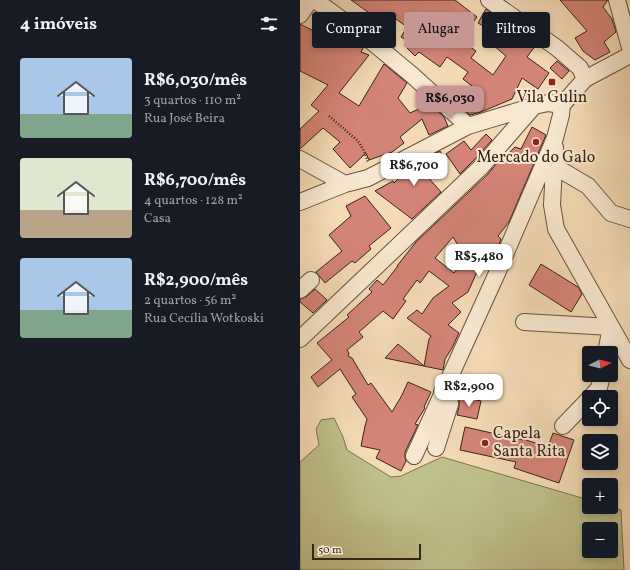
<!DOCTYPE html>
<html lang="pt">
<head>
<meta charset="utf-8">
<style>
	:root { --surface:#171b24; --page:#242831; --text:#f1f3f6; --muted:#9ea1a6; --accent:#c59692 }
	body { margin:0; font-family:Vollkorn,serif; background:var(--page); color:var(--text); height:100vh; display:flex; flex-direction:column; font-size:15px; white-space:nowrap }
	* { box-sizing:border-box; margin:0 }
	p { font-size:13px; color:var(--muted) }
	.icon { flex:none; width:22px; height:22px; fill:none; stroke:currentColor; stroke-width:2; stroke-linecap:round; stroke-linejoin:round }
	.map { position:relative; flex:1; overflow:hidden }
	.panel { display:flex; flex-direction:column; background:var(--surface); width:300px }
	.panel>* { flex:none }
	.top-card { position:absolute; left:12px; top:12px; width:258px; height:36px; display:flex; gap:8px }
	.needle { width:26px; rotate:84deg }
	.tools { position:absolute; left:282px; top:346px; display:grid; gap:8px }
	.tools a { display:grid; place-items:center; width:36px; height:36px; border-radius:4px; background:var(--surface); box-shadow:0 2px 6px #0003; font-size:20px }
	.scale { position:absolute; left:12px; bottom:10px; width:109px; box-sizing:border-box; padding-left:4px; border:2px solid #382419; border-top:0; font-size:11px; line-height:14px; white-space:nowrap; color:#382419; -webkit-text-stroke:3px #f8e8d0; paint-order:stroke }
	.price { position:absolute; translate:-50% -34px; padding:0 9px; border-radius:8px; background:#fff; color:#222; font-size:13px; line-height:26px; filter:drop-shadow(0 1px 2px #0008) }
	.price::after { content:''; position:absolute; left:50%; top:24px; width:12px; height:9px; margin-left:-6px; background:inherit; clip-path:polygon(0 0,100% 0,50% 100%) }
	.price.selected { background:var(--accent); color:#111 }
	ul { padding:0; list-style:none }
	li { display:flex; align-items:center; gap:12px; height:100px; padding:0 20px }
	li span { display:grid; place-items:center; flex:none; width:112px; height:80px; border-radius:4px; color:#555 }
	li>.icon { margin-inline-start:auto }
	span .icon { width:48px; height:48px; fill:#fffc; stroke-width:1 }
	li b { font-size:17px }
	h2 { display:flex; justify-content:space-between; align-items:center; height:48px; padding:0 20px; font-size:17px }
	.tag { padding:0 14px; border-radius:4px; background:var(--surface); box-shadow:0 2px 6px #0003; font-size:14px; line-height:36px }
	.tag.selected { background:var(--accent); color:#111 }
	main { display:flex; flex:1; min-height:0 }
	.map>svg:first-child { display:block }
	.green { fill:#bfbf8b; stroke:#7c7252; fill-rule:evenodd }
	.building { fill:#d48477; stroke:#382419; fill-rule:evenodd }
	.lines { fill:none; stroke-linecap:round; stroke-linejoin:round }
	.minor-casing { stroke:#675240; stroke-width:18 }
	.path { stroke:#382419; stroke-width:2.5; stroke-dasharray:1 2; stroke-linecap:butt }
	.minor { stroke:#f8e8d0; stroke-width:16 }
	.poi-dot { fill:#8f2418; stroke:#f8e8d0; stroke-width:1.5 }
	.labels { text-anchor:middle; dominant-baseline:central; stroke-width:4; stroke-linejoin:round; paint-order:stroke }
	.poi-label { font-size:16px; fill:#382419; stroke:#f8e8d0 }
</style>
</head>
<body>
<main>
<section class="panel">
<h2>4 imóveis<svg class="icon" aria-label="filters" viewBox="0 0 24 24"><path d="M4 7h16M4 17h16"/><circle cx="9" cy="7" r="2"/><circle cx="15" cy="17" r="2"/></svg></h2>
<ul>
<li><span style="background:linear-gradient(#a9c7e8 70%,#7fa58c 0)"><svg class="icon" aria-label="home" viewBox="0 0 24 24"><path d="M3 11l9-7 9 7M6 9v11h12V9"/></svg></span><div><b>R$6,030/mês</b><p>3 quartos · 110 m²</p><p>Rua José Beira</p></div></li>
<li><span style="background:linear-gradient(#dfe7d0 65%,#b9a48a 0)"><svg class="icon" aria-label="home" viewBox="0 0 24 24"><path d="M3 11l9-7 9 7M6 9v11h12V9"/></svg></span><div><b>R$6,700/mês</b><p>4 quartos · 128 m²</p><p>Casa</p></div></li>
<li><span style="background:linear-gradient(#a9c7e8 65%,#7fa58c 0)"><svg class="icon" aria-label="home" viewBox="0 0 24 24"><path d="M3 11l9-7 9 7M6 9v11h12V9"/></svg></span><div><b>R$2,900/mês</b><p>2 quartos · 56 m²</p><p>Rua Cecília Wotkoski</p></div></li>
</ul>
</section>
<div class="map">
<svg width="330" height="570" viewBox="0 0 330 570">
	<rect width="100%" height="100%" fill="#f4dbb6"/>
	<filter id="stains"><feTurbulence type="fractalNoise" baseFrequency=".005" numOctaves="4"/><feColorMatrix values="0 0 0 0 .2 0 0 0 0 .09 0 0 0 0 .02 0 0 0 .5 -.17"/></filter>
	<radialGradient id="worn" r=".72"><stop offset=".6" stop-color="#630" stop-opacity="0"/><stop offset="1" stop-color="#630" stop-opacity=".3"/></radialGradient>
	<path class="green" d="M34,418L43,437L47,450L91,477L101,476L142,457L289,500V507H311L321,510L324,570H0V462L19,445L16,429L21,420ZM289,529H311V551H289Z"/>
	<path class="building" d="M51,0H155L177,17L160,40L176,51L171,58L193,75L206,56L193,45L204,32L217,42L222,35L236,45L227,57L249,73L238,89L222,78L212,99L181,112L170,115L166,111L170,107L160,97L172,86L163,79L168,72L147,57L140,67L119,52L115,56L104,45L108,41L101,37L107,27L96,19L88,30L85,28L82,32L67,21L72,15Z
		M260,0H308L303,7L312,19L316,32L304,42L310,52L295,60L283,51L275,38L287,31Z
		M186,9L201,20L194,32L178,23Z
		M26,20L40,30L38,35L63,48L61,52L69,55L39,93L59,106L84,64L107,83L98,98L110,113L130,104L144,117L148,126L129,135L122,119L100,137L104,143L92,152L69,160L66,153L50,168L33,149L40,142L23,128L0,149V129L19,111L11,105L28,85L0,71V24L18,33Z
		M257,61L269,71L262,79L250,68Z
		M232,127L246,135L209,222L198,236L201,239L199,245L184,260L180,265L168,292L152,303L161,312L148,325L159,333L152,348L145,359L143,370L85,358L98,344L124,366L129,339L131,336L107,318L117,310L122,314L133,298L149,286L129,271L120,283L117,280L103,299L106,301L93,319L83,311L59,332L63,337L47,350L49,353L48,356L52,358L68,385L71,383L92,412L102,395L108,382L131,392L124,407L125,408L115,424L118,425L105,452V457L106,461L101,471L76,458L80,450L61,446L65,426L67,419L52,397L56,394L40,369L18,387L11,377L32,360L17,343L49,317L47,315L72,292L69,289L77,280L83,285L98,266H97L116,242L188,174L205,153L207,155L215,147L221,149ZM153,237L166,258L154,273L135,258Z
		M186,134L192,140L174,160L160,174L146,154L164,141L171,150Z
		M140,151L147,163L126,175L141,192L112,219L75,191L93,181L94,183L110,167Z
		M65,196L91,228L69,246L71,249L55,263L52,261L25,283L16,272L42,251L29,235L51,216L46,206Z
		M241,264L278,287L282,294L271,312L229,285Z
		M15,289L27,300L13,313L0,302V299L6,297Z
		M159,396L181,401L177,419L157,415L159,407Z
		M165,427L223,440V439L248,447L253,433L274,440L259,483L214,468L216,462L160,450Z"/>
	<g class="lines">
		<g class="minor-casing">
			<path id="minor" d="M15,0L71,41L112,75L168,126
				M189,0L257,48L280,68L285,79
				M317,0L330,48
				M0,15L10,0
				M262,105L285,79L330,55
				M255,147L252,205L256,229L330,360
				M0,159L45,184
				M254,166L288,186L311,213L330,219
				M0,202L45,184L68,178L168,126L234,106L248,103L262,105
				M0,290L11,280
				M224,322L311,327L306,353
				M0,339L181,167L234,106
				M291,397L299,388L302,375
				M263,426L289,399
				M136,448L150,404L149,395L142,392
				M114,456L198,271L255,138L261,115L262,105"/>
		</g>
		<path class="path" d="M29,116L58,141L64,151L68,162"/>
		<use href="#minor" class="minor"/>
	</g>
	<g class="poi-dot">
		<rect x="248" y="78" width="8" height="8" rx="2"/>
		<circle cx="236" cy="142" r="4"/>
		<circle cx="185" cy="443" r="4"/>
	</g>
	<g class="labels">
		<g class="poi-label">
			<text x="252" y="98">Vila Gulin</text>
			<text x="236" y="158">Mercado do Galo</text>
			<text x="193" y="434" text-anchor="start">Capela<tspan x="193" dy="18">Santa Rita</tspan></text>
		</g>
	</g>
	<rect width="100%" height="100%" filter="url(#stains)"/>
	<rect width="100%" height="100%" fill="url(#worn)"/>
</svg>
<div class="tools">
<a><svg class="needle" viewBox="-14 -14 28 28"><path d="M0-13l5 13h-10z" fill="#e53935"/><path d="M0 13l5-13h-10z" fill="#9ea1a6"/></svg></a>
<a><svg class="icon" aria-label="locate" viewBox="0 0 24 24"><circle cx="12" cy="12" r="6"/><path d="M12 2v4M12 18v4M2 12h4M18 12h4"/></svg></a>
<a><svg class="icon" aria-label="layers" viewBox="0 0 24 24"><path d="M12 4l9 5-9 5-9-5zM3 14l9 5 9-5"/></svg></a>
<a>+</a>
<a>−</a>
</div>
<div class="scale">50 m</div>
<b class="price selected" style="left:150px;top:120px">R$6,030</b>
<b class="price" style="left:114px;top:187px">R$6,700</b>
<b class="price" style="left:179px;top:278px">R$5,480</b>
<b class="price" style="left:169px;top:408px">R$2,900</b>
<div class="top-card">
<a class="tag">Comprar</a>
<a class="tag selected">Alugar</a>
<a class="tag">Filtros</a>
</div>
</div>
</main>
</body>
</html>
